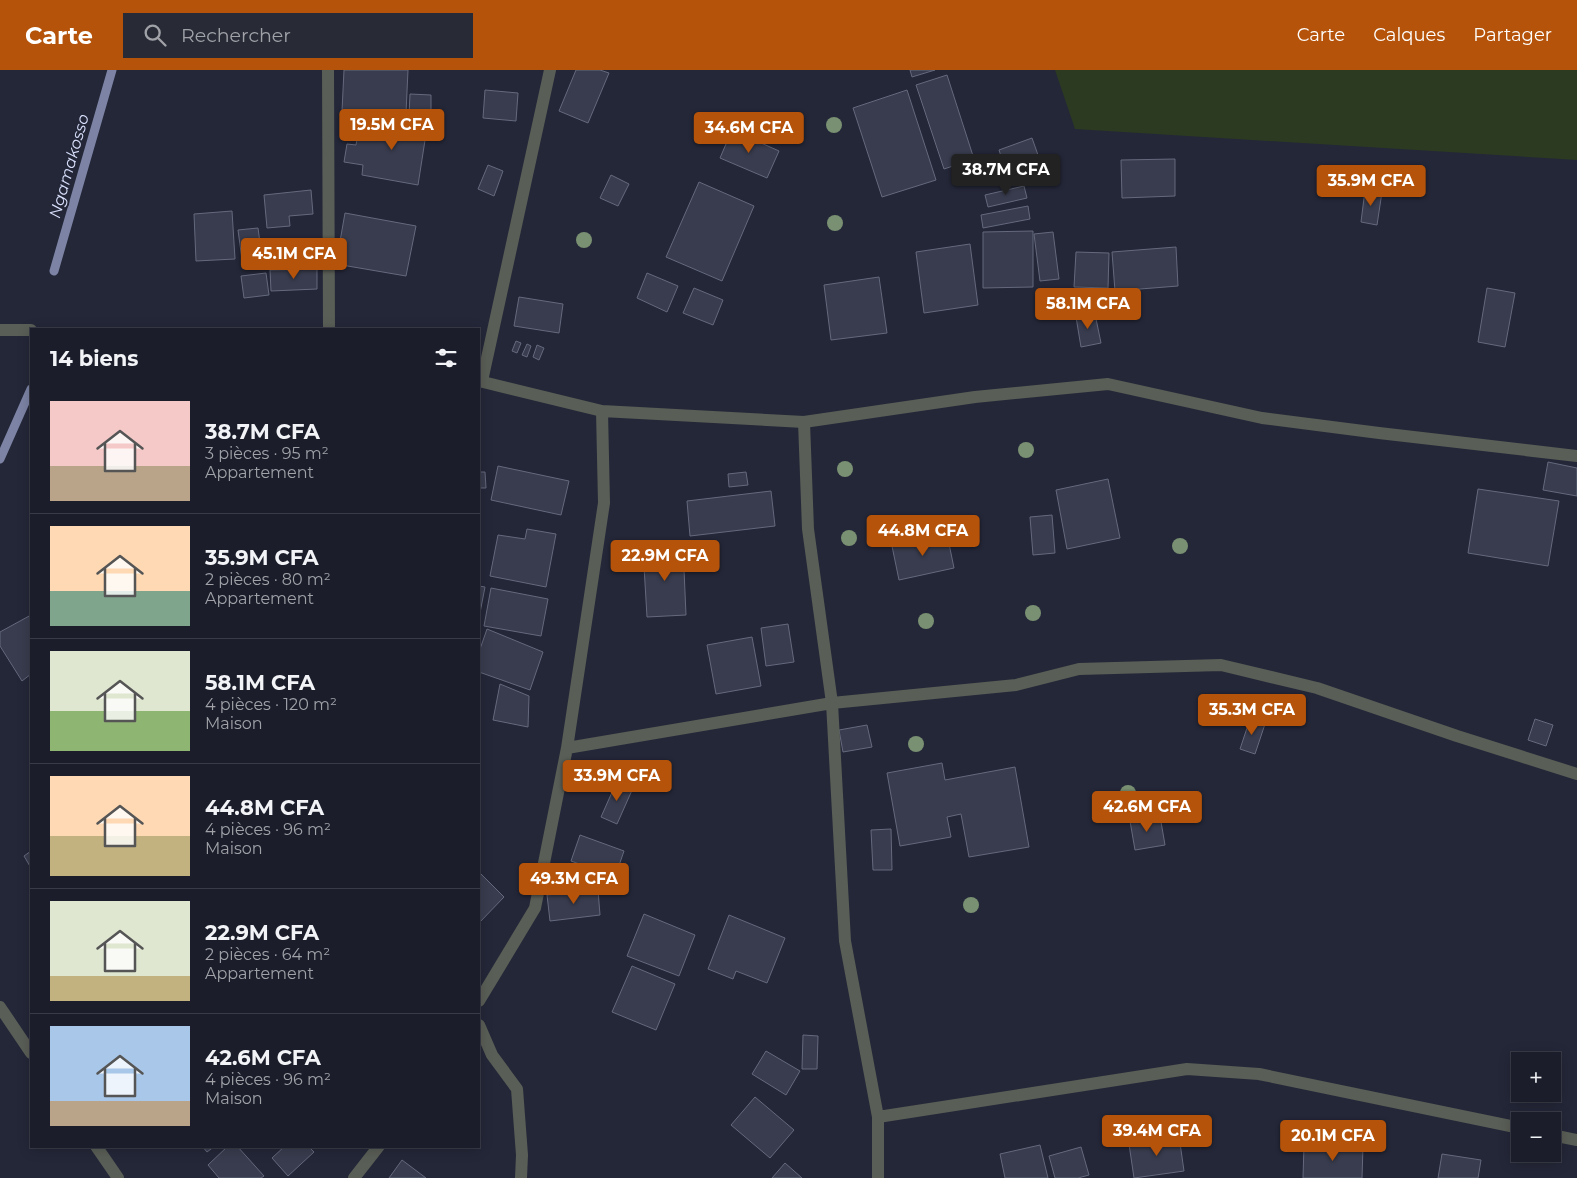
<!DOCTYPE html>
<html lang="fr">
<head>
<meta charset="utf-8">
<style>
	:root { --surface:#1b1d2a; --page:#282a36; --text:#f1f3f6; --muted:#a0a2a8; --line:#393b47; --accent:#b45309 }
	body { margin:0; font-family:Montserrat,sans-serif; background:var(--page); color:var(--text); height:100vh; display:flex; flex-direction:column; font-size:19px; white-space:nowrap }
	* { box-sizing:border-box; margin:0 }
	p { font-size:16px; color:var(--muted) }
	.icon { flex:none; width:28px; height:28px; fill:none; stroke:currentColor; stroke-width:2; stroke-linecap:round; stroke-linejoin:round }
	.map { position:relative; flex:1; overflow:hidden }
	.drawer { position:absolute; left:30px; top:258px; width:450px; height:820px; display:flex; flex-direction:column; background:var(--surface); border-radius:0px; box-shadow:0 2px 12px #0003,0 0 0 1px var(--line) }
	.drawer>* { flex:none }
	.buttons { position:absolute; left:1511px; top:982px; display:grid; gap:10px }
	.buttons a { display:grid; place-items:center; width:50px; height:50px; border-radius:0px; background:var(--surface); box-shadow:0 2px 12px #0003,0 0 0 1px var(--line); font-size:25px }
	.price { position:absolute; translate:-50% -42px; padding:0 11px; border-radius:5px; background:var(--accent); color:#fff; font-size:16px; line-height:32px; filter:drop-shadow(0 1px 2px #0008) }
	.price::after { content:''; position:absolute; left:50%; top:30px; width:15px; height:11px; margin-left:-8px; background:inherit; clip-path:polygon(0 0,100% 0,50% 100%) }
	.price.active { background:#222; color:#fff }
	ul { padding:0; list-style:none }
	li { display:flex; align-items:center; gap:15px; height:125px; padding:0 20px }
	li+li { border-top:1px solid var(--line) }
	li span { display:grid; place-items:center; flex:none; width:140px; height:100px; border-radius:0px; color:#555 }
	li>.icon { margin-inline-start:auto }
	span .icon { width:60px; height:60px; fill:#fffc; stroke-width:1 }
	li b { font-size:21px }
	h2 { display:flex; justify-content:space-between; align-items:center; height:60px; padding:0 20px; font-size:21px }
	header { display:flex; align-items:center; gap:30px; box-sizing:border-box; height:70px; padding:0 25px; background:var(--accent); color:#fff }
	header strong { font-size:24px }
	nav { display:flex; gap:28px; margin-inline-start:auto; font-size:18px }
	.search { width:350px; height:45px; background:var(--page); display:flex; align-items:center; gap:12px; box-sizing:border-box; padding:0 18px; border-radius:0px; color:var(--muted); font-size:19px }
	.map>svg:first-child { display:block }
	.green { fill:#2c3a22 }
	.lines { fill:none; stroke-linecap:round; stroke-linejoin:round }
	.stream { stroke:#7c83a4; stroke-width:9 }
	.building { fill:#393c4e; stroke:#65697d }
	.minor { stroke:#595e56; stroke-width:12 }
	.tree { fill:#799072 }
	.labels { text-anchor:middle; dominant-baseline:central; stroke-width:4; stroke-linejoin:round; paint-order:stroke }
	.water-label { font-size:16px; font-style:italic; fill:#d9e0fc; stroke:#242738 }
</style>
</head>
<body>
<header>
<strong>Carte</strong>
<div class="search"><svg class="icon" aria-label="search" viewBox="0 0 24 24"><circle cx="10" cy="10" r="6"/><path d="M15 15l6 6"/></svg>Rechercher</div>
<nav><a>Carte</a><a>Calques</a><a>Partager</a></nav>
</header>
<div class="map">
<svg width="1577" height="1108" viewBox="0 0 1577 1108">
	<rect width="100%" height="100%" fill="#242738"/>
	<path class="green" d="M1055,0H1577V90L1075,59Z"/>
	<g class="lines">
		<path class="stream" d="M54,201L112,0
			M0,389L31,319"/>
	</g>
	<path class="building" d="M344,0H408L406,43L342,41Z
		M576,0H600L609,3L588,53L559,41Z
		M910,0H935L912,7Z
		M947,5L974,89L944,99L916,15Z
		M485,20L518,23L516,51L483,48Z
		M907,20L936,110L882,127L853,38Z
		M410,24L431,25V47L409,46Z
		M388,45L428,51L418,115L362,105L363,95L344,92L347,74L356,75L358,64L384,68Z
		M732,60L779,81L767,108L720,88Z
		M1032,68L1044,102L1010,114L999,80Z
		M1175,89V126L1122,128L1121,90Z
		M488,95L503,101L494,126L478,119Z
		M611,105L629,114L618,136L600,128Z
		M699,112L754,136L722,211L666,187Z
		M1024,116L1027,128L988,137L985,125Z
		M311,120L313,144L289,146L290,156L267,158L264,125Z
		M1365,120L1382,122L1377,155L1361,152Z
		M1028,136L1030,149L983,158L981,145Z
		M232,141L235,189L196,191L194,144Z
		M345,143L416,156L406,206L336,194Z
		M258,158L263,195L243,197L238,160Z
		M1033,161V217L983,218V162Z
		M1053,162L1059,209L1040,211L1034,164Z
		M970,174L978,235L924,243L916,182Z
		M1176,177L1178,216L1115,221L1112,182Z
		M1076,182L1109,183L1108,218L1074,217Z
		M317,199V219L271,221L270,200Z
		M266,203L269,225L244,228L241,206Z
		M647,203L678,216L667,242L637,228Z
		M879,207L887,263L831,270L824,215Z
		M694,218L723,230L713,255L683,243Z
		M1487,218L1515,223L1505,277L1478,272Z
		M519,227L563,234L559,263L514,256Z
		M1095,244L1101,273L1081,277L1076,247Z
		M516,271L521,273L517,283L512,281Z
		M527,274L531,276L527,287L522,285Z
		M537,275L544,278L539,290L533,287Z
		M1548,392L1577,398V426L1543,420Z
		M498,396L569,411L561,445L491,430Z
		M479,402H485L486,418H479Z
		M746,402L748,415L729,417L728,404Z
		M1108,409L1120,468L1067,479L1056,420Z
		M1478,419L1559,431L1548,496L1468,483Z
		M771,421L775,456L690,466L687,431Z
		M1052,445L1055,483L1033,485L1030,447Z
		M527,459L556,464L546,517L490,506L498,465L525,469Z
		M947,464L954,498L899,510L892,476Z
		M683,477L686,545L647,547L643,479Z
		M479,516L485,517L479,548Z
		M491,518L548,529L541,566L484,556Z
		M31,545V604L22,611L0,576V562Z
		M788,554L794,592L766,596L761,558Z
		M487,559L543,582L530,620L479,602V582Z
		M752,567L761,616L716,624L707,575Z
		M500,614L529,626L528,657L493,650Z
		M1250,649L1265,654L1255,684L1240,679Z
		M1535,649L1553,655L1546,676L1528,670Z
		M867,655L872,677L843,682L839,660Z
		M942,693L945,710L1015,697L1029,777L969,787L961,744L947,747L951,767L900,776L887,703Z
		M617,711L633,718L617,754L601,747Z
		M1160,746L1165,775L1135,780L1130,751Z
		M891,759L892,800H873L871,760Z
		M580,765L624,781L615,807L571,791Z
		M31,781V798L24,786Z
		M481,804L504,827L479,853V805Z
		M598,820L600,845L550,851L547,825Z
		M644,844L695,865L679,906L627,886Z
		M729,845L785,868L767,913L736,901L733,909L708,899Z
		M632,896L675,914L656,960L612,942Z
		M803,965L818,966L817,999H802Z
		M766,981L800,1001L786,1025L752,1004Z
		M755,1027L794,1060L770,1088L731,1055Z
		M1179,1066L1184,1101L1134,1108L1129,1074Z
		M1040,1075L1048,1108H1005L1000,1084Z
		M1304,1075L1363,1076L1362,1108H1303Z
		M202,1076H215L207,1082Z
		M228,1076H237L264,1106L261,1108H219L208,1095Z
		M285,1076H308L314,1082L288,1106L272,1088Z
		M1081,1077L1089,1105L1078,1108H1055L1049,1086Z
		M1442,1084L1481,1090L1478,1108H1438Z
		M402,1090L426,1108H389Z
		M785,1093L802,1108H772Z"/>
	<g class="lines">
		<path class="minor" d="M328,0L329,259
			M0,260H31
			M479,311L602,341L804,352L975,327L1108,314L1262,348L1379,363L1577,386
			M482,311L550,0
			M804,352L808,459L832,633L845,871L878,1047V1108
			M567,678L832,633L1016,615L1079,599L1221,595L1317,618L1457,666L1577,704
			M479,931L535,838L567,678L604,433L602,341
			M0,937L31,983
			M479,955L492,985L517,1019L522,1085L521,1108
			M878,1047L1187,999L1259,1004L1520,1058
			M1552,1065L1577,1070
			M96,1076L118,1108
			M354,1108L379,1076"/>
	</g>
	<g class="tree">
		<circle cx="834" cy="55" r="8"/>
		<circle cx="835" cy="153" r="8"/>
		<circle cx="584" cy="170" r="8"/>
		<circle cx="1026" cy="380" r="8"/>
		<circle cx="845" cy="399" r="8"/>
		<circle cx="849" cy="468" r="8"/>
		<circle cx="1180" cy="476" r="8"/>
		<circle cx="1033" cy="543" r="8"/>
		<circle cx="926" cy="551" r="8"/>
		<circle cx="916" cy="674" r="8"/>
		<circle cx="1128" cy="723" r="8"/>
		<circle cx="971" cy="835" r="8"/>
	</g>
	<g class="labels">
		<g class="water-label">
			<text transform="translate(69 96) rotate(-74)">Ngamakosso</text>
		</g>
	</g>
</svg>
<div class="buttons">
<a>+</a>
<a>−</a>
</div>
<b class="price" style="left:392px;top:81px">19.5M CFA</b>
<b class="price" style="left:749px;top:84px">34.6M CFA</b>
<b class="price active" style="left:1006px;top:126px">38.7M CFA</b>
<b class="price" style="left:1371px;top:137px">35.9M CFA</b>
<b class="price" style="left:294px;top:210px">45.1M CFA</b>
<b class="price" style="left:1088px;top:260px">58.1M CFA</b>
<b class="price" style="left:923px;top:487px">44.8M CFA</b>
<b class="price" style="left:665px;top:512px">22.9M CFA</b>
<b class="price" style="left:1252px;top:666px">35.3M CFA</b>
<b class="price" style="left:617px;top:732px">33.9M CFA</b>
<b class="price" style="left:1147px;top:763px">42.6M CFA</b>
<b class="price" style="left:574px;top:835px">49.3M CFA</b>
<b class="price" style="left:1157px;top:1087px">39.4M CFA</b>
<b class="price" style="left:1333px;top:1092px">20.1M CFA</b>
<section class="drawer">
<h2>14 biens<svg class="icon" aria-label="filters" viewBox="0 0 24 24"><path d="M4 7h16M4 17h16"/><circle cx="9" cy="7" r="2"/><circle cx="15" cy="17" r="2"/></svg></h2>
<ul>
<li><span style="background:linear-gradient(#f6c9c9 65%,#b9a48a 0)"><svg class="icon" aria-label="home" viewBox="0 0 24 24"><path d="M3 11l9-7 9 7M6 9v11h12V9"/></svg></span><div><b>38.7M CFA</b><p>3 pièces · 95 m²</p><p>Appartement</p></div></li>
<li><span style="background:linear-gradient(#ffd9b3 65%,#7fa58c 0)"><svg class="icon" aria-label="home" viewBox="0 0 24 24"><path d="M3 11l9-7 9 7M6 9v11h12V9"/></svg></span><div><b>35.9M CFA</b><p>2 pièces · 80 m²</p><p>Appartement</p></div></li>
<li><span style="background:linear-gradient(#dfe7d0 60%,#8fb573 0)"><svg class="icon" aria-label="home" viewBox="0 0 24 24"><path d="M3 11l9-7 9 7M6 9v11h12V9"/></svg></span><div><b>58.1M CFA</b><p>4 pièces · 120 m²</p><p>Maison</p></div></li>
<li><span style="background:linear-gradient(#ffd9b3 60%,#c2b280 0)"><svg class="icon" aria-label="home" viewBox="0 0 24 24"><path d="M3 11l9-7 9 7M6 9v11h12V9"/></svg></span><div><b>44.8M CFA</b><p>4 pièces · 96 m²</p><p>Maison</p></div></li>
<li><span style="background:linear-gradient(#dfe7d0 75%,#c2b280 0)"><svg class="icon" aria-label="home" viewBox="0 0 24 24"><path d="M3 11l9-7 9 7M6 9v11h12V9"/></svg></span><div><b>22.9M CFA</b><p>2 pièces · 64 m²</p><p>Appartement</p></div></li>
<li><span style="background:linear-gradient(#a9c7e8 75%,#b9a48a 0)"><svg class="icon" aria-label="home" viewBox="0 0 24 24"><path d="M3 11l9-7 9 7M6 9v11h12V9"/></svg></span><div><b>42.6M CFA</b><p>4 pièces · 96 m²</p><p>Maison</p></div></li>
</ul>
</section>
</div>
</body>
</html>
